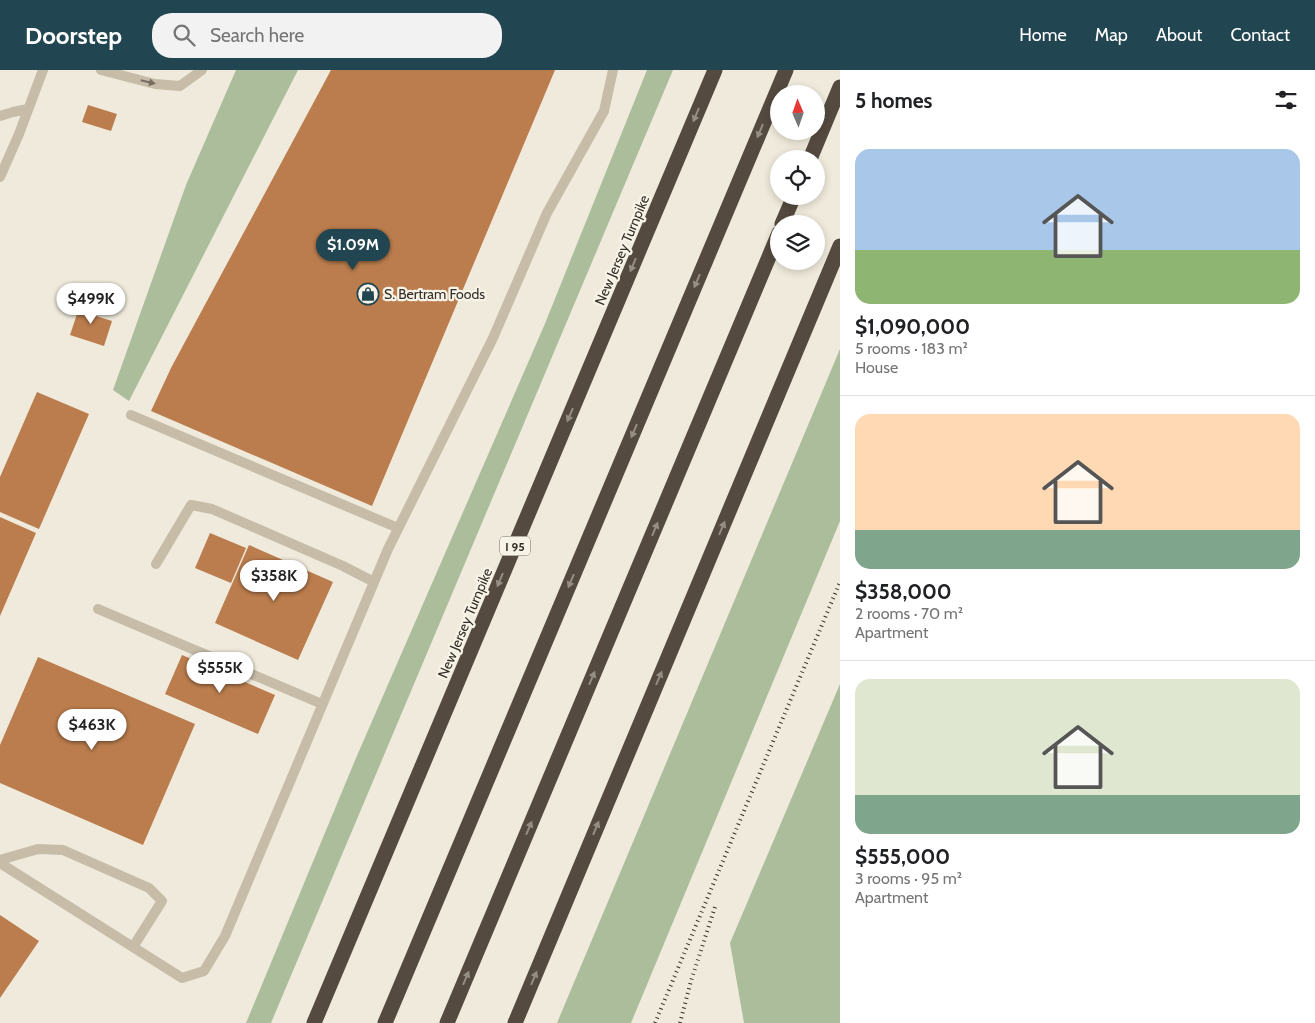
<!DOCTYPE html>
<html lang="en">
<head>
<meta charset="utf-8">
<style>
	:root { --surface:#fff; --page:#f2f2f2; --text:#202124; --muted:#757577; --line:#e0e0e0; --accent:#214551 }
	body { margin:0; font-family:Cabin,sans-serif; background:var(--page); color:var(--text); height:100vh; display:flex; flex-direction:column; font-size:19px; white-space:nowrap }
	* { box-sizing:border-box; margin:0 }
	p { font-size:16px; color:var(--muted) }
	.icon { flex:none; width:28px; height:28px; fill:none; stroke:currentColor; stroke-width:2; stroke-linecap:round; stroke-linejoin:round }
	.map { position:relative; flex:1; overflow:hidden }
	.side { display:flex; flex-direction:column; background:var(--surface); width:475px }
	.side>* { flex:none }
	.needle { width:32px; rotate:358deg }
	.controls { position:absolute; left:770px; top:15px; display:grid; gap:10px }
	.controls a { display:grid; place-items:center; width:55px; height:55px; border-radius:50%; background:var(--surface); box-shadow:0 2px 8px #0003; font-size:25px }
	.price { position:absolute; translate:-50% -42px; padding:0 11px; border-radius:18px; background:#fff; color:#222; font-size:16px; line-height:32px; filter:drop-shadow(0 1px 2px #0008) }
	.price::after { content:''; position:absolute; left:50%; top:30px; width:15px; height:11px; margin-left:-8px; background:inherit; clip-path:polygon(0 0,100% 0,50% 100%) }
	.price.active { background:var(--accent); color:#fff }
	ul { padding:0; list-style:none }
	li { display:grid; align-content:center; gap:10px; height:265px; padding:0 15px }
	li+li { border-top:1px solid var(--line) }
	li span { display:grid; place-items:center; height:155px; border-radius:15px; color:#555 }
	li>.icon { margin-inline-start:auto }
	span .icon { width:90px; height:90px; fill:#fffc; stroke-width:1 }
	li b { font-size:21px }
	h2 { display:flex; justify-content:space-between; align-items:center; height:60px; padding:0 15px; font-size:21px }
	header { display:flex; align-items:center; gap:30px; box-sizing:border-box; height:70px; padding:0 25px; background:var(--accent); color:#fff }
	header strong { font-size:24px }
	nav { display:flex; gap:28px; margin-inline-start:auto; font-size:18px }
	.search { width:350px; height:45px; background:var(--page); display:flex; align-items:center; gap:12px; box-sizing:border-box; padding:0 18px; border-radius:20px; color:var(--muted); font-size:19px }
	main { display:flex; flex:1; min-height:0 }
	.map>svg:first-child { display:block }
	.green { fill:#acbd9c }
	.building { fill:#bb7d4d }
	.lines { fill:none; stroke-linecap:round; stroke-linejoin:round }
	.service { stroke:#c6bca8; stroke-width:10 }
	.motorway { stroke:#544a3f; stroke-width:15 }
	.rail { stroke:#342e28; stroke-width:4; stroke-dasharray:1 4; stroke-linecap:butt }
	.oneway { fill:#766e62 }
	.oneway2 { fill:#958e82 }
	.labels { text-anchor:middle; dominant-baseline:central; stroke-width:4.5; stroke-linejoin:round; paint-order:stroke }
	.shield { fill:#f7f3e7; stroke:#6e6961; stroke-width:1 }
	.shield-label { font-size:12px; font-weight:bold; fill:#342e28 }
	.street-label { font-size:14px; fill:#342e28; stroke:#f7f3e7 }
	.poi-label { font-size:14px; fill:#342e28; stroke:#f7f3e7; text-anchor:start }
</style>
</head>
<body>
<header>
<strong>Doorstep</strong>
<div class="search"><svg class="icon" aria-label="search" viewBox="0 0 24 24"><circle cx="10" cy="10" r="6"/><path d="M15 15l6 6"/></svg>Search here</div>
<nav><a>Home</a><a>Map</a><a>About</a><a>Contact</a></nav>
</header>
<main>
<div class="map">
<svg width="840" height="953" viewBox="0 0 840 953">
	<rect width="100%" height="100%" fill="#efeadb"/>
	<path class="green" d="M236,0H298L129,331L113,320L186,115Z
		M647,0H673L271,953H246L356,688L544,256Z
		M840,279V451L631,953H557Z
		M840,614V953H744L730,873Z"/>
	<path class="building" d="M331,0H555L372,436L151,341L171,298Z
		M88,35L117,44L111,61L82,52Z
		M81,232L99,237L96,246L112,251L104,276L70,265Z
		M37,322L89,344L39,459L0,442V407Z
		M0,447L36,463L0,546Z
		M210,463L246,478L231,513L195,498Z
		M249,475L333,512L298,590L215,553Z
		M182,585L275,625L258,664L165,624Z
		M38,587L195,654L143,775L0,713V675Z
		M0,845L39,871L0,928Z"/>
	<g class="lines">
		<path class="service" d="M101,0L155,14L180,16L202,0
			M0,46L13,42L28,39
			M0,107L19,64L43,0
			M131,345L398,458
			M156,494L191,435L212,439L343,496L374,512
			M98,539L322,634
			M0,790L38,779L63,780L149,818L162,831L133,877
			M0,793L182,908L204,901L225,866L388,479L493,268L547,143L604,41L613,0"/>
		<path class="motorway" d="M810,89L840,17
			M782,154L794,126
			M314,953L715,0
			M385,953L786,0
			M447,953L779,163
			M515,953L840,176"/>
		<path class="rail" d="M655,953L840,512
			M680,953L691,911L715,837"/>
	</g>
	<defs><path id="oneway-solid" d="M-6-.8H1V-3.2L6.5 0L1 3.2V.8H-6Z" transform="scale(1.25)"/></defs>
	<use class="oneway" href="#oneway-solid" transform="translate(148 12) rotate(13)"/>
	<g class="oneway2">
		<use href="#oneway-solid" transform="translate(696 45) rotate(113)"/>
		<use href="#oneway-solid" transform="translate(760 61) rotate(113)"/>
		<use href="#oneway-solid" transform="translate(633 195) rotate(113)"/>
		<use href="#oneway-solid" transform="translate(697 211) rotate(113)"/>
		<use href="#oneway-solid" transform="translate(570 345) rotate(113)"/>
		<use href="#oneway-solid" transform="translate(634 361) rotate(113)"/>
		<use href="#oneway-solid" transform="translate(722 458) rotate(-67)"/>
		<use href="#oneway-solid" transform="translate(655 459) rotate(-67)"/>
		<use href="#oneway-solid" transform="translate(500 510) rotate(113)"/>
		<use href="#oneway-solid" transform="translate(571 511) rotate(113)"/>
		<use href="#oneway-solid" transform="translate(592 608) rotate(-67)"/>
		<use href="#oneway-solid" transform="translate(659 608) rotate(-67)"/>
		<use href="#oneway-solid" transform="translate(529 758) rotate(-67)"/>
		<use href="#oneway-solid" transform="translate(596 758) rotate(-67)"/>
		<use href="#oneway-solid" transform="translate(466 908) rotate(-67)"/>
		<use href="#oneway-solid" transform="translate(534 908) rotate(-67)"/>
	</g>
	<defs>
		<g id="shop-ring" transform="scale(1.125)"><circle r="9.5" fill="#f7f3e7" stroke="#214551" stroke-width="1.5"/><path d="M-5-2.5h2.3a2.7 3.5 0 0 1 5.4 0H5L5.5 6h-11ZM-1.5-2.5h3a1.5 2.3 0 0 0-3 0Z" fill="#214551"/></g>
	</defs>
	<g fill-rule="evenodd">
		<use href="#shop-ring" x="368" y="224"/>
	</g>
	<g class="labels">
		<rect class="shield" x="500" y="466.5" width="30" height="19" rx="4"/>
		<g class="shield-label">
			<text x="515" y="476">I 95</text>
		</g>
		<g class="street-label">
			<text transform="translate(622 180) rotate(-67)">New Jersey Turnpike</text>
			<text transform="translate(465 553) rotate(-67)">New Jersey Turnpike</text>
		</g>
		<g class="poi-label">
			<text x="384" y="224">S. Bertram Foods</text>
		</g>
	</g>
</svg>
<div class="controls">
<a><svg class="needle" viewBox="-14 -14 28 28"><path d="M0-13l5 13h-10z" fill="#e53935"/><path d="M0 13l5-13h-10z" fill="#757577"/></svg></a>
<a><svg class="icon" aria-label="locate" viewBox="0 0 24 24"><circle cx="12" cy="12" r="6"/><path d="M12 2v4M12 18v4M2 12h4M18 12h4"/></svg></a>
<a><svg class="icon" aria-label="layers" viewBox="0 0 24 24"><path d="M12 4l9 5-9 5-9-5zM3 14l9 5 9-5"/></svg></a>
</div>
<b class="price active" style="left:353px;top:201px">$1.09M</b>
<b class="price" style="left:91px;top:255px">$499K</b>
<b class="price" style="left:274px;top:532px">$358K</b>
<b class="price" style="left:220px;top:624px">$555K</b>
<b class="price" style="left:92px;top:681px">$463K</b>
</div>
<section class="side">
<h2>5 homes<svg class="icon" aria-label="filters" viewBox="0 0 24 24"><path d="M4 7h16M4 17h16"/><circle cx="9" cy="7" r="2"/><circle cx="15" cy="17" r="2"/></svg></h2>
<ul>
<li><span style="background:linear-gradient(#a9c7e8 65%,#8fb573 0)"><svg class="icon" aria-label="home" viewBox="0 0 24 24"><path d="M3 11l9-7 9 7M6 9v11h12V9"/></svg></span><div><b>$1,090,000</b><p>5 rooms · 183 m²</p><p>House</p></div></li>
<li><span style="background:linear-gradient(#ffd9b3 75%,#7fa58c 0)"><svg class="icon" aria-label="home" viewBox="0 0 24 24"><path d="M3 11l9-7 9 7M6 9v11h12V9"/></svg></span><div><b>$358,000</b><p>2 rooms · 70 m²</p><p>Apartment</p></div></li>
<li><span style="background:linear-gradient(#dfe7d0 75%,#7fa58c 0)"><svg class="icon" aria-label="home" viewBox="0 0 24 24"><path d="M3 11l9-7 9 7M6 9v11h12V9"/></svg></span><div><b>$555,000</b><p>3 rooms · 95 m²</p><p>Apartment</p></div></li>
</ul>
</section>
</main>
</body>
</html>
